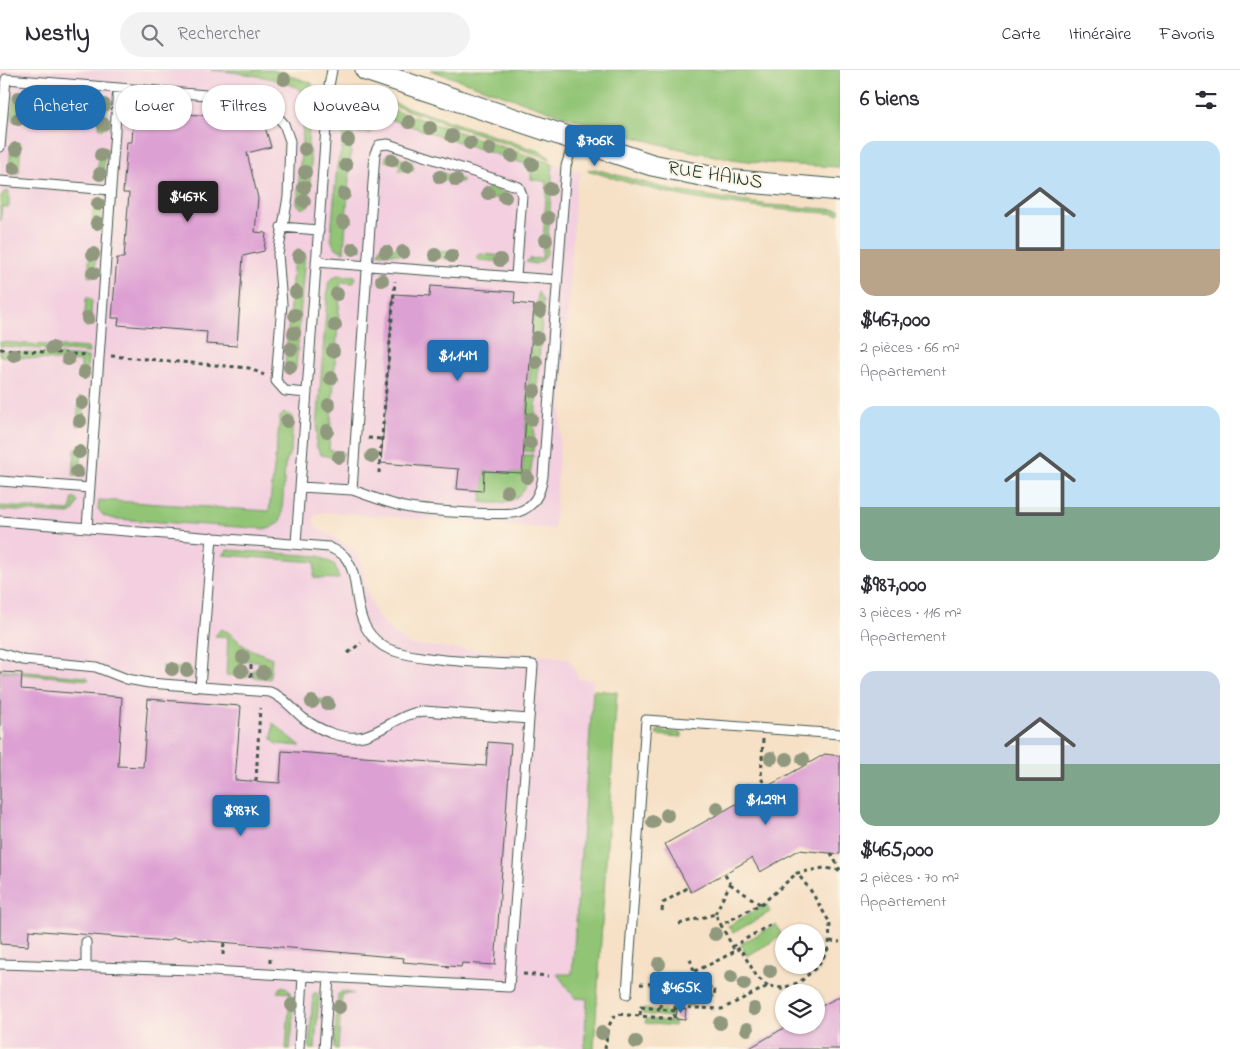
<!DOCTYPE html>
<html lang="fr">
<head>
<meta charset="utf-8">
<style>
	:root { --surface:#fff; --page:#f2f2f3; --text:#2b2b33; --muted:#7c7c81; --line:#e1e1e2; --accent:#1f6fb2 }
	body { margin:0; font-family:"Indie Flower",sans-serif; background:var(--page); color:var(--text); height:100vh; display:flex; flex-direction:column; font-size:19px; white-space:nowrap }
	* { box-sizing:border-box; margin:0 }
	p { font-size:16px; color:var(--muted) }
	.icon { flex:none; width:28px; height:28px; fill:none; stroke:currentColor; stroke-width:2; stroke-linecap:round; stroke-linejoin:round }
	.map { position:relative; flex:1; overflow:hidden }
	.panel { display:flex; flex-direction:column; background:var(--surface); width:400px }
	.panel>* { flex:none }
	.top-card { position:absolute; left:15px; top:15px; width:475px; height:45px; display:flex; gap:10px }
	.tools { position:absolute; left:775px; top:854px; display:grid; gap:10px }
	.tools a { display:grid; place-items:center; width:50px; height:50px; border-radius:50%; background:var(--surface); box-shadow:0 1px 4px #0004; font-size:25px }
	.price { position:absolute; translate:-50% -42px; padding:0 11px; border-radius:5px; background:var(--accent); color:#fff; font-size:16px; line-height:32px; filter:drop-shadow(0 1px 2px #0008) }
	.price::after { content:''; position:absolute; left:50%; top:30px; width:15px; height:11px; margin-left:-8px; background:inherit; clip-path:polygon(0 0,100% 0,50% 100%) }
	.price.current { background:#222; color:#fff }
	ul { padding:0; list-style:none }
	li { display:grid; align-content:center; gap:10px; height:265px; padding:0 20px }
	li span { display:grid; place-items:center; height:155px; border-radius:15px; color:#555 }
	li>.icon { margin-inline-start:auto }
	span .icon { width:90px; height:90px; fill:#fffc; stroke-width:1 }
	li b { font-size:21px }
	h2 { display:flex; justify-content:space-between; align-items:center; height:60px; padding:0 20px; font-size:21px }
	.chip { padding:0 18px; border-radius:22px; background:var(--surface); box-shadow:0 1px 4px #0004; font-size:18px; line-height:45px }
	.chip.current { background:var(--accent); color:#fff }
	header { display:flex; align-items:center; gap:30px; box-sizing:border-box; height:70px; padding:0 25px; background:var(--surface); border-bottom:1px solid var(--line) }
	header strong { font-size:24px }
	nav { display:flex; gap:28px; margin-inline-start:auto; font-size:18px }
	.search { width:350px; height:45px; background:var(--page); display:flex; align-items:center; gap:12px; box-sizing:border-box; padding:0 18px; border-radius:28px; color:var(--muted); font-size:19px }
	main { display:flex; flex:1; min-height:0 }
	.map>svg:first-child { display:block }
	.built { fill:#f3cfdf }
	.green { fill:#91c475; stroke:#588054; fill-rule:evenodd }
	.building { fill:#dda0d3 }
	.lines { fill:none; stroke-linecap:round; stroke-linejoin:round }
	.service-casing { stroke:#3f554a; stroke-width:11 }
	.tertiary-casing { stroke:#3f554a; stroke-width:23 }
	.path { stroke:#3f554a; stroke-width:3; stroke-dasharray:4 4; stroke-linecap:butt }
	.service { stroke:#fff; stroke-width:9 }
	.tertiary { stroke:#fff; stroke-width:21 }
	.tree { fill:#90997e }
	.labels { text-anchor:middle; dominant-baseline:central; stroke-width:4; stroke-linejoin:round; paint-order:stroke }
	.street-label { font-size:20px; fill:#1f3d34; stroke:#fcf5e5 }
</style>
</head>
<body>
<header>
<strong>Nestly</strong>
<div class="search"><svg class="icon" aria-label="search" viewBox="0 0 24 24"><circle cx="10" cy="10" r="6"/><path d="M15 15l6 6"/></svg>Rechercher</div>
<nav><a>Carte</a><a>Itinéraire</a><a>Favoris</a></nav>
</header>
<main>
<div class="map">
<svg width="840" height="979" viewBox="0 0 840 979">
	<rect width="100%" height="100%" fill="#fcf5e5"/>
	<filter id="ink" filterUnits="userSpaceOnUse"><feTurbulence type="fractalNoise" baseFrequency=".02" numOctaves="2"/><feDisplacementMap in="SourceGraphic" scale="10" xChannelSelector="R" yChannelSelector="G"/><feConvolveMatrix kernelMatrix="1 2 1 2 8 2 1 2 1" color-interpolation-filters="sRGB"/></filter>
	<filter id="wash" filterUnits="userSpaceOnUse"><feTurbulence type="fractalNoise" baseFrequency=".0096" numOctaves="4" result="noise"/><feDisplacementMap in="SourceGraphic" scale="20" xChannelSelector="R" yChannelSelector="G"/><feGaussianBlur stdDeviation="1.12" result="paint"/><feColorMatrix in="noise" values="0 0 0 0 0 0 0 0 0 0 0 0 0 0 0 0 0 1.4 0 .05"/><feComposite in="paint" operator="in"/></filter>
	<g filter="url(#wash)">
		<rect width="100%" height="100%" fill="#f6e0c6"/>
		<path class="built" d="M0,0H273L582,103L577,113L575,133L554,459L325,442L316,444L313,450L317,458L354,479L361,490L369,528L376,544L391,561L410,575L562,587L569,590L574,596L578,609L593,610L572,904L587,929L584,979H0Z"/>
		<path class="green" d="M211,0H273L312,13L308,73L311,94L309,135L302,139L297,134L305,30C304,27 302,22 300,20C286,8 229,1 211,0Z
			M430,0H840V97C798,95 756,94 715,86C617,68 523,31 430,0Z
			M358,21L542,82L551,89L353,22Z
			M22,22L24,25L23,51H13C12,43 12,31 16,23Z
			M349,25L553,94L547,184L542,191L535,194L526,192L529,189L542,188L547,112L531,109V96L377,45L371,63H352L344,182C335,179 331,174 331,165L337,95L342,79L345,32ZM355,36L359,37L357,51L352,50V37Z
			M100,30L108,33L107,56L102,59L99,57Z
			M137,38L181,41L182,44L137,40Z
			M14,73L21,74L19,102L16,103L9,99L11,76Z
			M101,79L105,82L103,105L99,109L97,107L99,80Z
			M389,85L412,92L414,100L399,101L400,94L385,91L386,86Z
			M595,99L675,121L769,135L840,140V144C781,140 722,136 664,122C638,116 612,108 587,100Z
			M437,101L463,110L461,112L433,109Z
			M489,118L510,125V128H485L482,121Z
			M7,121L9,122V137H2L0,151V129L3,123Z
			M97,129L102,134L100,155L94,159L92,156L94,130Z
			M381,177L406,179L408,185L379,183Z
			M92,178L96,181L95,204L91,207L88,206L90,179Z
			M298,180L305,184L296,298L290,301L285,297L294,185Z
			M430,181L456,182L457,186L454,189L430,187L427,184Z
			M480,184L504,186L506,192L479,190L477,187Z
			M337,205L355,206L356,208L353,213L341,212L329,380L344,383L341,389L321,385L316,376V371L328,216L329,211Z
			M538,222L543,231L533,382L524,381L534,235H537Z
			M88,227L92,231L90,255L88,257L84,255L86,229Z
			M0,272L88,278L89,283L0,276Z
			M0,281L88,287L87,305L81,306V292L0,286Z
			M81,327L85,330L83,354L79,356L77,355L79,328Z
			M284,343L293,346L291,379L285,395L282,444L280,452L269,459L114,449L104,446L98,439L99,430L269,441L280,347Z
			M78,377L82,381L80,403L76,406L73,405L75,378Z
			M524,385H533C529,420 521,438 481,432L484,401L522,403Z
			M73,427L78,431L74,441L70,444L0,440V436L70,441Z
			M227,480L319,486L335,495L339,509L314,508L315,492L223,485Z
			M221,559L228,562L247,578L272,588L270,609L253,607V600H258L259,591L243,590L242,599L249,600L248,607L226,605L228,567L215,566Z
			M162,596L190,599V600L164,601Z
			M4,600L87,607L89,610L0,602Z
			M593,620L617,622L594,979H584L587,929L575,928L557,904H572Z
			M304,628L333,631V634H309Z
			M273,653L301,676L277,674L272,670Z
			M657,661L682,663V667L656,665Z
			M766,834L770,842L733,863L728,856Z
			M776,854L782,866L747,886L741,874Z
			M282,916C301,921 291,963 290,979H286L290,923L277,922Z
			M683,917L713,920L712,925L683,922Z
			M343,921L354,924H342L338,979H334L338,924Z
			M315,922L319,925L315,979H309L313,924Z
			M663,928L692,931V936L662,933Z
			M643,939L672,942L671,947L642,944Z
			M646,949L675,952L674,956L645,953Z"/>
		<g id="blocks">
			<path class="building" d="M134,40L263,50L271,77L247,83L258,128L255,162L266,163L264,181L243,186L237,276L206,274L207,262L118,255L119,248H112L117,188H124L129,123H123L127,72H132Z
				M431,216L515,222L514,233L534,235L522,403L484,401L483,421L457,419L459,399L381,393L393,224L430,226Z
				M0,602L22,603L21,619L122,627L118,696L143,697L148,629L241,636L235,710L280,713L282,681L486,696L488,672L511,674L495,895L462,893L461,897L403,892L404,888L268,876L173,868L168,871L29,860L28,876L0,874Z
				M825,684L840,686V784L799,780L760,802L752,788L691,822L665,774Z
				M840,926V979H748L789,955H816V939Z
				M677,938L686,939L685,950L676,949Z"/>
		</g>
	</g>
	<g filter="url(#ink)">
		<use href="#blocks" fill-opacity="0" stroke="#3f554a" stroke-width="1"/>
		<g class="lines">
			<g class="service-casing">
				<path id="service" d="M0,77L6,9L219,26L267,39L276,45L284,54L290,71L288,127L278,184L282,234L276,311L285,321L307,323
					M0,111L111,120
					M281,157L319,160
					M316,192L557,210
					M0,411L90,418
					M300,417L352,420L375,83L379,75L388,74L519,117L522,125L516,206
					M352,420C371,426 391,435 410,438C427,441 505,446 518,442C534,437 541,422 543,406L566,96L574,71
					M0,451L329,477C334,480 341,482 345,487C364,510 347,552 383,576C408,592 499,593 533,595L509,917L193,900L0,894
					M87,458L118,18
					M296,473L329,16L332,0
					M0,583L23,590L96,597L127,609L149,613L270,622C284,627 292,639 303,648C319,660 344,671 364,666C385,660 402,643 424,641L529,649
					M200,617L212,467
					M86,872V897
					M627,924L646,650L840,664
					M299,979L303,906
					M324,979L329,907"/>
			</g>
			<g class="tertiary-casing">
				<path id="tertiary" d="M366,0L652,95L725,110L840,120"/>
			</g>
			<path class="path" d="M0,279L87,285
				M111,286L249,298L264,305
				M368,368L381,369
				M379,403L395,211
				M348,583L361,573
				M251,607V592
				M763,669L761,708L766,717
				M256,711L260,638
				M831,783L840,800
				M730,814L760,834
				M662,841L663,833L689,817
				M715,844L730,814L724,803
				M679,854L715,844L721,855
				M830,871L840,872
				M732,877L773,853
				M223,885L224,872
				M690,889L694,901
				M270,893V885
				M447,898L448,896
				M523,904L548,906
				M640,914C667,916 711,895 735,881
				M768,916L757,907L740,878L735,881L721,855L764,832L797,803
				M780,917L784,924
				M680,928L681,915L715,919L714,927L695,926V930
				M675,941L660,939L661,926L695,930L694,939
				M640,945L641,937L660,939
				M605,979C607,967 607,952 617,944L674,949L675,937L722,939L768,916L783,918L800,912L819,895L829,877L830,853L811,821L797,803L824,798L840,800"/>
			<use href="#service" class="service"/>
			<use href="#tertiary" class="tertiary"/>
		</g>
		<g class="tree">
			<circle cx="284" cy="9" r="7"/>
			<circle cx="19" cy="28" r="7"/>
			<circle cx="104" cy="35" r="7"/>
			<circle cx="388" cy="44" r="7"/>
			<circle cx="18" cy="49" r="7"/>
			<circle cx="409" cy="52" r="7"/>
			<circle cx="103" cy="54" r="7"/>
			<circle cx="430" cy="58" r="7"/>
			<circle cx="452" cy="66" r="7"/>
			<circle cx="348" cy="70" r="7"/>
			<circle cx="470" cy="73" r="7"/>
			<circle cx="16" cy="79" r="7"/>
			<circle cx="305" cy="79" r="7"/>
			<circle cx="490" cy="79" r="7"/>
			<circle cx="101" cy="85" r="7"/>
			<circle cx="512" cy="86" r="7"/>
			<circle cx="392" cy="90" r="7"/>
			<circle cx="532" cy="94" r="7"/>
			<circle cx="346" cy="95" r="7"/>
			<circle cx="407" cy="96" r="7"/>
			<circle cx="14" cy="98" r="7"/>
			<circle cx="305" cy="102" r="7"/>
			<circle cx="100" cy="104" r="7"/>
			<circle cx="440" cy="107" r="7"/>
			<circle cx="456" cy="110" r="7"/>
			<circle cx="304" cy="117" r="7"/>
			<circle cx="550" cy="119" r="7"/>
			<circle cx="488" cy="123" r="7"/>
			<circle cx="344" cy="124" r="7"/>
			<circle cx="505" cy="127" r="7"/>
			<circle cx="304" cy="131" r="7"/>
			<circle cx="98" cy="134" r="7"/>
			<circle cx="548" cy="148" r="7"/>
			<circle cx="343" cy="152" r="7"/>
			<circle cx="97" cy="153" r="7"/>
			<circle cx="546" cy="170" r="7"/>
			<circle cx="353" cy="179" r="7"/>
			<circle cx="386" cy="182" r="7"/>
			<circle cx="403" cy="182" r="7"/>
			<circle cx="93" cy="184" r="7"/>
			<circle cx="435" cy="185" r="7"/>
			<circle cx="299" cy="186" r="7"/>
			<circle cx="452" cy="186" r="7"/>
			<circle cx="500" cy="190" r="7"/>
			<circle cx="93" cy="203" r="7"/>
			<circle cx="382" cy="210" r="7"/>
			<circle cx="296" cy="222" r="7"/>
			<circle cx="337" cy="224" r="7"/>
			<circle cx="540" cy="241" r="7"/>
			<circle cx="295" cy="245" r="7"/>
			<circle cx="88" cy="248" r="7"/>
			<circle cx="335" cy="255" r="7"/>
			<circle cx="294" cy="263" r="7"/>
			<circle cx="537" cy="268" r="7"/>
			<circle cx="52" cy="278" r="7"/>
			<circle cx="291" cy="279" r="7"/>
			<circle cx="333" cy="281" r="7"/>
			<circle cx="14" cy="285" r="7"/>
			<circle cx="68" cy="289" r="7"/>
			<circle cx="536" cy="292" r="7"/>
			<circle cx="290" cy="297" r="7"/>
			<circle cx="84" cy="302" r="7"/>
			<circle cx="331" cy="308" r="7"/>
			<circle cx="534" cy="321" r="7"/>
			<circle cx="82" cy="333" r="7"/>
			<circle cx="329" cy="335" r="7"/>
			<circle cx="531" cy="349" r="7"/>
			<circle cx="80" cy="351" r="7"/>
			<circle cx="287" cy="351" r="7"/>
			<circle cx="327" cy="361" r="7"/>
			<circle cx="530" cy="373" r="7"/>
			<circle cx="79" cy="382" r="7"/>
			<circle cx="372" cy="386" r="7"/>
			<circle cx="339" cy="387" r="7"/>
			<circle cx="77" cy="402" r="7"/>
			<circle cx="527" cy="407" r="7"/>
			<circle cx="507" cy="421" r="7"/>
			<circle cx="243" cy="587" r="7"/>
			<circle cx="172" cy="599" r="7"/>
			<circle cx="187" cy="600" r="7"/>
			<circle cx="241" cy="601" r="7"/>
			<circle cx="263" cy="603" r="7"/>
			<circle cx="312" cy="632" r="7"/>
			<circle cx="328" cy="634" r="7"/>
			<circle cx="771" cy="688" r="7"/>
			<circle cx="786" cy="689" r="7"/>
			<circle cx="803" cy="689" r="7"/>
			<circle cx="748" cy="720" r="7"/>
			<circle cx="717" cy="738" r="7"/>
			<circle cx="667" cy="745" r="7"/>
			<circle cx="653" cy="752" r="7"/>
			<circle cx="715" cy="864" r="7"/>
			<circle cx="659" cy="894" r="7"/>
			<circle cx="770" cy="901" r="7"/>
			<circle cx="731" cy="907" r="7"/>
			<circle cx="744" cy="914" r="7"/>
			<circle cx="292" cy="935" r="7"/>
			<circle cx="339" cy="937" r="7"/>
			<circle cx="754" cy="939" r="7"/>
			<circle cx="720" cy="953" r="7"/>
			<circle cx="747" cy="959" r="7"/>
			<circle cx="602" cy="963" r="7"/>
			<circle cx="636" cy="972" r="7"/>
		</g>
	</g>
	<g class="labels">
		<g class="street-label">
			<text transform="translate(715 106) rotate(9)">RUE HAINS</text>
		</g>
	</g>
</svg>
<div class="tools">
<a><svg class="icon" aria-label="locate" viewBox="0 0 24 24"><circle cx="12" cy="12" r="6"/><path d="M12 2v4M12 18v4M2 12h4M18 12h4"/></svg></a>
<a><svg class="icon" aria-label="layers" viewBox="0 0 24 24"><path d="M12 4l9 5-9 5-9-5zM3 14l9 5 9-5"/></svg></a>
</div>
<b class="price" style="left:595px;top:97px">$706K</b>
<b class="price current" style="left:188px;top:153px">$467K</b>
<b class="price" style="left:458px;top:312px">$1.14M</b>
<b class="price" style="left:766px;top:756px">$1.29M</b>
<b class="price" style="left:241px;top:767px">$987K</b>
<b class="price" style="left:681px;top:944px">$465K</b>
<div class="top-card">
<a class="chip current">Acheter</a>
<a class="chip">Louer</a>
<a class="chip">Filtres</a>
<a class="chip">Nouveau</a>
</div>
</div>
<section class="panel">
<h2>6 biens<svg class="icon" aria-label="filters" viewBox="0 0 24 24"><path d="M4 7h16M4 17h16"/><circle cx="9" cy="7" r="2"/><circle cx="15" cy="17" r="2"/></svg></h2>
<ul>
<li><span style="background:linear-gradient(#bfe0f5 70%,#b9a48a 0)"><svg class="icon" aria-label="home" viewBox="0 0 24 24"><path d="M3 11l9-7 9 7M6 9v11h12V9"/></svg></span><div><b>$467,000</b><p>2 pièces · 66 m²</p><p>Appartement</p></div></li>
<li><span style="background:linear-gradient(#bfe0f5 65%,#7fa58c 0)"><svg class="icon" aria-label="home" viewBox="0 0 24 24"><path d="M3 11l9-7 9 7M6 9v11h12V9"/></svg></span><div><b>$987,000</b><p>3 pièces · 116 m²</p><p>Appartement</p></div></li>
<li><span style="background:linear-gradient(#c9d6e8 60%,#7fa58c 0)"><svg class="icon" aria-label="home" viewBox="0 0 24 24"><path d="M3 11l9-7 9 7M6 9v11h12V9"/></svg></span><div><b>$465,000</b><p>2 pièces · 70 m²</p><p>Appartement</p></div></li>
</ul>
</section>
</main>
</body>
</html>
